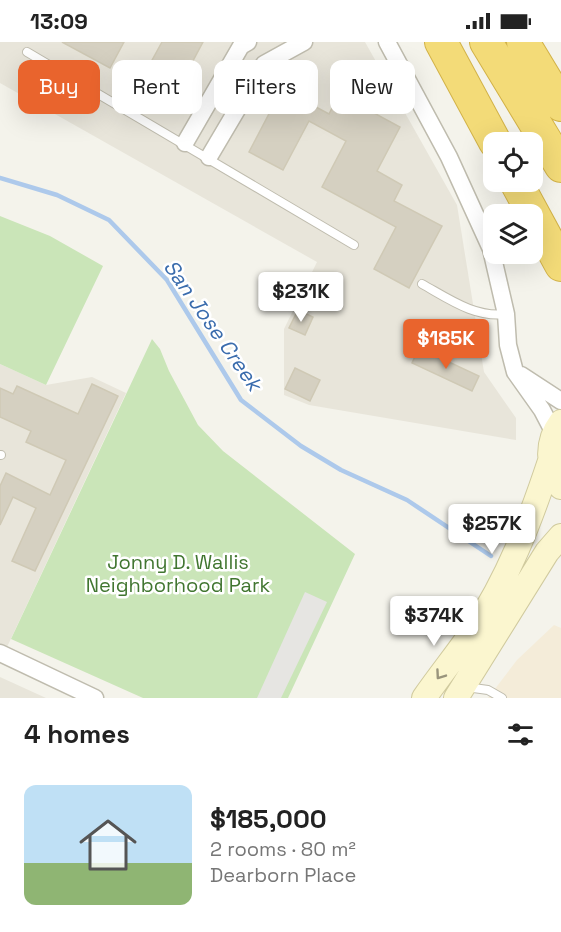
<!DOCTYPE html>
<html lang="en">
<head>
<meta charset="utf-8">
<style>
	:root { --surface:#fff; --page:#f6f6f6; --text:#222; --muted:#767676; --line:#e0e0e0; --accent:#e9642d }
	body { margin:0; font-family:"Space Grotesk",sans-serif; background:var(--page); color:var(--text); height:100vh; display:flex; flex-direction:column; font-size:22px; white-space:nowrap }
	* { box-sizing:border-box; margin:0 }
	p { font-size:20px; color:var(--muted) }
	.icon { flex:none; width:33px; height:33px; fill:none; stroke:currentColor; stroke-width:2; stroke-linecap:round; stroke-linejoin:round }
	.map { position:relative; height:656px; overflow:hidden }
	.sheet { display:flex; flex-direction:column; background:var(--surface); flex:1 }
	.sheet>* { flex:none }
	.banner { position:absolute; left:18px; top:18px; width:525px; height:54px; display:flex; gap:12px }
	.tools { position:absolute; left:483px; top:90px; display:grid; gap:12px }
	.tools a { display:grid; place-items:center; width:60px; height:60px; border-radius:12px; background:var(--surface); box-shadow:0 6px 24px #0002; font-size:30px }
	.price { position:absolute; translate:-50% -51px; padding:0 14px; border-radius:6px; background:#fff; color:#222; font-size:20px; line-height:39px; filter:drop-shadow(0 2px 3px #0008) }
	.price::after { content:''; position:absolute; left:50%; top:36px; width:18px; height:14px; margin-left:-9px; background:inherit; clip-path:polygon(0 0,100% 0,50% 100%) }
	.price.current { background:var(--accent); color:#fff }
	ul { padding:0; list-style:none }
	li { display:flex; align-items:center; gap:18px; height:150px; padding:0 24px }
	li+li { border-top:2px solid var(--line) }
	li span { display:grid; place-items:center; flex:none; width:168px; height:120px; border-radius:12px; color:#555 }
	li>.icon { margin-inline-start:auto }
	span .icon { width:72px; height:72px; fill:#fffc; stroke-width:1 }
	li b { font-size:26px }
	h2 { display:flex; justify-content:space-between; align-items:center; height:72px; padding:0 24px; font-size:26px }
	.chip { padding:0 21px; border-radius:12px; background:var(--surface); box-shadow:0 6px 24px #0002; font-size:21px; line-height:54px }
	.chip.current { background:var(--accent); color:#fff }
	.status { display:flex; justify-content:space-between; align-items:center; height:42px; padding:0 30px; background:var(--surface); direction:ltr }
	.status svg { height:16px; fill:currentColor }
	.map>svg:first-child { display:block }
	.residential { fill:#e8e5da }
	.commercial { fill:#f4ecd9 }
	.green { fill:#cae5b8 }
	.parking { fill:#e6e5e2 }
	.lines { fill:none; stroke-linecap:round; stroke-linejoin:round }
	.stream { stroke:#adc9eb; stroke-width:4.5 }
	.building { fill:#d5d0c1; stroke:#cfc9b5; stroke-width:1.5 }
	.lane-casing { stroke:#bfbcae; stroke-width:10 }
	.street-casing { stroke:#bfbcae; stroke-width:19 }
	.secondary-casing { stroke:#d0ca9e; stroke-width:26 }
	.highway-casing { stroke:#d2b248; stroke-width:34 }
	.lane { stroke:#fff; stroke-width:8 }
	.street { stroke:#fff; stroke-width:16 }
	.secondary { stroke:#fbf6cf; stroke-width:24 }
	.highway { stroke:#f3db78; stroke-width:32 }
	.oneway { stroke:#99947c }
	.labels { text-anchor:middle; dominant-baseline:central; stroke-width:5; stroke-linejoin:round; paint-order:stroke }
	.park-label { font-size:20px; fill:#417630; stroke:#fff }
	.water-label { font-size:21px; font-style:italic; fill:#3a6cad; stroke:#fff }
</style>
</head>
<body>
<div class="status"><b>13:09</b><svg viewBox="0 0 49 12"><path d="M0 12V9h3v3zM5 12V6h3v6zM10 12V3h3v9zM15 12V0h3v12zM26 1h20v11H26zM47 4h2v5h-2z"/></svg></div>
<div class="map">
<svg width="561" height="656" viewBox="0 0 561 656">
	<rect width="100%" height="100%" fill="#f4f3eb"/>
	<path class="residential" d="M0,0H365L457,163L484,330L516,376V398L309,363L284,353V287L317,220L0,41Z
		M0,322L46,343L92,335L126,351L0,620Z
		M0,635L46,656H0Z"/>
	<path class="commercial" d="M554,583L561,586V656H488L517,618Z"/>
	<path class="green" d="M0,174L50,194L103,224L46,343L0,322Z
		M152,297L160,307L169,329L198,383L223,409L355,512L288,656H143L11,597Z"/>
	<path class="parking" d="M305,550L327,560L281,656H257Z"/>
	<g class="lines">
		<path class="stream" d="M0,136L57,153L109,178L167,238L241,358L301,404L341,428L407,458L491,514"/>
	</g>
	<path class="building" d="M62,0H124L110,26Z
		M162,0H203L171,60L139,42Z
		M282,47L329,72L339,52L400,85L377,129L402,143L394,159L442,184L409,246L374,227L396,185L322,145L346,99L309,79L283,128L249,110Z
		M298,268L313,275L305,293L289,286Z
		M419,306L479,334L472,349L412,321Z
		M295,326L320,338L310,359L285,347Z
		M92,342L118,354L35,529L12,519L36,466L13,455L0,483V444L6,431L50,453L66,418L26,400L31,389L0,375V346L13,352L17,344L78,372Z"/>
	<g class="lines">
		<g class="lane-casing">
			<path id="lane" d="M27,10L354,203
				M422,242C449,257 475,276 506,272
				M0,413H1
				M466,645L488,648L502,656"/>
		</g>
		<g class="street-casing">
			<path id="street" d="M387,0L449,115L491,207L506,272L508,303L515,330L542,368L554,391
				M185,101L241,4L248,0
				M209,115L264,22L304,0
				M521,333L561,359
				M0,611L95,656"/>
		</g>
		<g class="secondary-casing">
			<path id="secondary" d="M561,380C546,400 547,425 561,445
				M424,656C440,633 457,612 473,589C508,537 530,479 550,419
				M456,656L547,510L561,494"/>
		</g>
		<g class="highway-casing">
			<path id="highway" d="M441,0L495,100
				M486,0L561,124
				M523,0L561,63
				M516,140L561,223"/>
		</g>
		<use href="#lane" class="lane"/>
		<use href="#street" class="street"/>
		<use href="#secondary" class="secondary"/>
		<use href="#highway" class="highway"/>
	</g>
	<defs><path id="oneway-chevron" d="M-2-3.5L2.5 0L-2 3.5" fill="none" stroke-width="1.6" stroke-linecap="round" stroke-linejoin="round" transform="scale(1.5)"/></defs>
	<use class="oneway" href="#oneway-chevron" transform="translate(440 633) rotate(125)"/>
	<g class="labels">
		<g class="park-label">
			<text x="178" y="520">Jonny D. Wallis<tspan x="178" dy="23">Neighborhood Park</tspan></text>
		</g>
		<g class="water-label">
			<text transform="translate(213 283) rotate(55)">San Jose Creek</text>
		</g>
	</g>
</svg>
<div class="tools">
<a><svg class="icon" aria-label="locate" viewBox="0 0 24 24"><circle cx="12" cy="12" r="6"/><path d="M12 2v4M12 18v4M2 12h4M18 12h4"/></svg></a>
<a><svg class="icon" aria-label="layers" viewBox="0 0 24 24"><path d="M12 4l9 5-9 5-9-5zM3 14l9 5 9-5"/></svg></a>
</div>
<b class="price" style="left:301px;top:281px">$231K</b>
<b class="price current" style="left:446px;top:328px">$185K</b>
<b class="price" style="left:492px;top:513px">$257K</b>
<b class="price" style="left:434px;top:605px">$374K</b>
<div class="banner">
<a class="chip current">Buy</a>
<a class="chip">Rent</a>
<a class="chip">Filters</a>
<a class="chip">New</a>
</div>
</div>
<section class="sheet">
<h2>4 homes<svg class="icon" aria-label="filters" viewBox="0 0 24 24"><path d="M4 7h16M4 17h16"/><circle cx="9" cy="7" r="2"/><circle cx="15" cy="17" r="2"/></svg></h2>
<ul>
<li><span style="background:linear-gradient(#bfe0f5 65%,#8fb573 0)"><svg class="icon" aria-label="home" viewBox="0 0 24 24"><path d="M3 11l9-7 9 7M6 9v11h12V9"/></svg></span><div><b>$185,000</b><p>2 rooms · 80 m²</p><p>Dearborn Place</p></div></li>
</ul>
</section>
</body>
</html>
